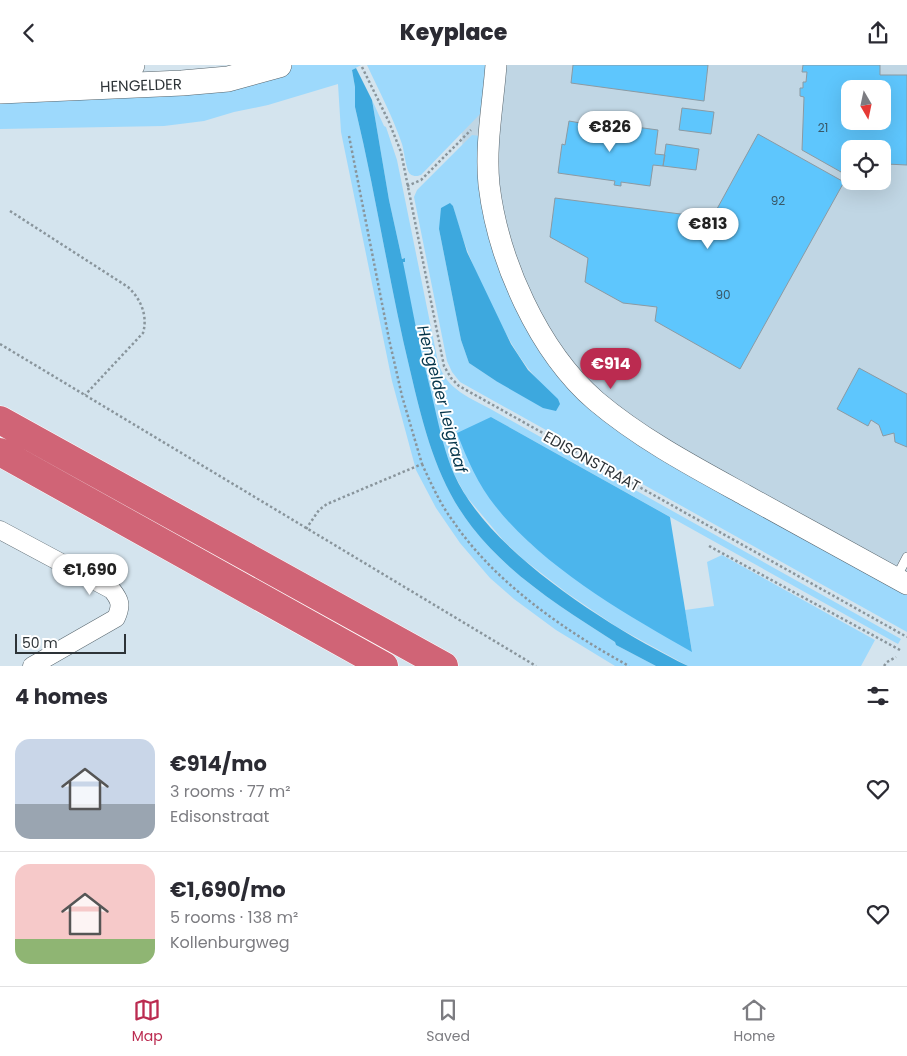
<!DOCTYPE html>
<html lang="en">
<head>
<meta charset="utf-8">
<style>
	:root { --surface:#fff; --page:#f7f7f7; --text:#2b2b33; --muted:#7c7c81; --line:#e1e1e2; --accent:#bb2b50 }
	body { margin:0; font-family:Poppins,sans-serif; background:var(--page); color:var(--text); height:100vh; display:flex; flex-direction:column; font-size:19px; white-space:nowrap }
	* { box-sizing:border-box; margin:0 }
	p { font-size:16px; color:var(--muted) }
	.icon { flex:none; width:28px; height:28px; fill:none; stroke:currentColor; stroke-width:2; stroke-linecap:round; stroke-linejoin:round }
	.map { position:relative; height:601px; overflow:hidden }
	.sheet { display:flex; flex-direction:column; background:var(--surface); flex:1 }
	.sheet>* { flex:none }
	.needle { width:32px; rotate:171deg }
	.buttons { position:absolute; left:841px; top:15px; display:grid; gap:10px }
	.buttons a { display:grid; place-items:center; width:50px; height:50px; border-radius:10px; background:var(--surface); box-shadow:0 5px 20px #0002; font-size:25px }
	.scale { position:absolute; left:15px; bottom:12px; width:111px; box-sizing:border-box; padding-left:5px; border:2px solid #2d3337; border-top:0; font-size:14px; line-height:18px; white-space:nowrap; color:#2d3337; -webkit-text-stroke:4px #fff; paint-order:stroke }
	.price { position:absolute; translate:-50% -42px; padding:0 11px; border-radius:18px; background:#fff; color:#222; font-size:16px; line-height:32px; filter:drop-shadow(0 1px 2px #0008) }
	.price::after { content:''; position:absolute; left:50%; top:30px; width:15px; height:11px; margin-left:-8px; background:inherit; clip-path:polygon(0 0,100% 0,50% 100%) }
	.price.selected { background:var(--accent); color:#fff }
	ul { padding:0; list-style:none }
	li { display:flex; align-items:center; gap:15px; height:125px; padding:0 15px }
	li+li { border-top:1px solid var(--line) }
	li span { display:grid; place-items:center; flex:none; width:140px; height:100px; border-radius:15px; color:#555 }
	li>.icon { margin-inline-start:auto }
	span .icon { width:60px; height:60px; fill:#fffc; stroke-width:1 }
	li b { font-size:21px }
	h2 { display:flex; justify-content:space-between; align-items:center; height:60px; padding:0 15px; font-size:21px }
	header { display:flex; justify-content:space-between; align-items:center; height:65px; padding:0 15px; background:var(--surface); font-size:22px; font-weight:800 }
	.tab-bar { display:flex; justify-content:space-around; align-items:center; height:70px; border-top:1px solid var(--line); background:var(--surface); font-size:14px; color:var(--muted) }
	.tab-bar a { display:grid; justify-items:center; gap:2px }
	.tab-bar .selected { color:var(--accent) }
	.map>svg:first-child { display:block }
	.built { fill:#c0d6e4; fill-rule:evenodd }
	.green { fill:#9dd9fc; fill-rule:evenodd }
	.forest { fill:#4cb5ec }
	.water { fill:#3da8de }
	.building { fill:#5ec6fd; stroke:#8b9aa3; fill-rule:evenodd }
	.lines { fill:none; stroke-linecap:round; stroke-linejoin:round }
	.service-casing { stroke:#56646c; stroke-width:10 }
	.minor-casing { stroke:#56646c; stroke-width:19 }
	.tertiary-casing { stroke:#56646c; stroke-width:22 }
	.secondary-casing { stroke:#56646c; stroke-width:26 }
	.motorway-casing { stroke:#fff; stroke-width:29 }
	.path { stroke:#89959c; stroke-width:2.5; stroke-dasharray:2.5 2.5; stroke-linecap:butt }
	.service { stroke:#fff; stroke-width:9 }
	.minor { stroke:#fff; stroke-width:18 }
	.tertiary { stroke:#fff; stroke-width:21 }
	.secondary { stroke:#fff; stroke-width:25 }
	.motorway { stroke:#d06476; stroke-width:28 }
	.labels { text-anchor:middle; dominant-baseline:central; stroke-width:4; stroke-linejoin:round; paint-order:stroke }
	.number-label { font-size:12px; fill:#395868 }
	.street-label { font-size:15px; fill:#2d3337; stroke:#fff }
	.water-label { font-size:16px; font-style:italic; fill:#05354b; stroke:#fff }
</style>
</head>
<body>
<header><svg class="icon" aria-label="back" viewBox="0 0 24 24"><path d="M15 5l-7 7 7 7"/></svg>Keyplace<svg class="icon" aria-label="share" viewBox="0 0 24 24"><path d="M12 15V3M7 8l5-5 5 5M5 13v7h14v-7"/></svg></header>
<div class="map">
<svg width="907" height="601" viewBox="0 0 907 601">
	<rect width="100%" height="100%" fill="#d4e4ee"/>
	<path class="built" d="M458,0H907V541L548,337L466,145ZM850,24H882V56H850ZM850,84H882V116H850Z"/>
	<path class="green" d="M292,0H361L352,5L355,22V42C376,129 389,218 410,305C423,360 436,416 472,462C511,512 563,543 615,577L616,580L656,601H615L556,565L514,534L490,513L460,478L436,443L416,405L392,316L341,67L338,19L268,40L234,47L204,56L164,61L0,64V31L287,2Z
		M367,0H489L482,47L421,110C418,111 414,112 410,109C406,105 404,85 402,79C393,52 379,26 367,0Z
		M372,35L384,61L386,62L397,95L438,297C446,325 471,333 494,346L901,574L898,579L491,352L496,442L531,479L581,518L643,558L692,586L685,545L714,541L707,497L722,490L875,575L861,601H688L617,562L567,528L523,494L503,475L466,431L455,411L443,381L419,277L421,276L420,273L418,274L402,197L404,193L402,194L389,135Z
		M472,70L480,71L486,144L576,324L907,526V567L460,317L452,307L447,296L414,132L417,125ZM453,141C462,176 476,209 492,242C506,269 519,295 540,317L496,316L469,298L461,275L439,164Z"/>
	<path class="forest" d="M491,352L670,452L692,587C625,549 545,503 496,442C478,420 467,394 457,368Z"/>
	<path class="water" d="M356,3L372,35L389,135L402,194L405,193V197H403L418,273H421V277H419C424,299 430,322 435,344C440,366 445,388 454,409C488,487 614,565 688,601H656L616,580L615,577C563,543 510,511 472,462C436,416 423,360 410,305C389,218 376,129 355,42V22L352,5Z
		M450,138L453,141L467,187L511,279L528,305L558,334L560,339L556,346L543,343L496,316L469,298L461,275L439,164L441,143Z"/>
	<path class="building" d="M573,0H708L704,36L571,18Z
		M803,0H880V10H907V100L886,99L885,109H882V84H850V108L841,107L802,85L804,32L800,31V23H803V17H806L807,7H802ZM850,24H882V56H850Z
		M682,43L714,47L711,69L679,65Z
		M569,56L598,61L599,57L658,65L655,89L665,90L663,101L653,100L650,121L621,117V121L614,120L615,116L558,108L562,79L565,80Z
		M758,69L844,117L740,304L655,256L657,242L623,238L585,217L588,193L550,172L555,133L712,153Z
		M666,79L699,84L696,105L663,101Z
		M859,303L907,329V382L895,377L894,368L883,371L879,360L871,355L868,361L837,344Z"/>
	<g class="lines">
		<g class="service-casing">
			<path id="service" d="M896,513L907,492"/>
		</g>
		<g class="minor-casing">
			<path id="minor" d="M0,465L112,525C120,535 122,540 116,553L32,601"/>
		</g>
		<g class="tertiary-casing">
			<path id="tertiary" d="M496,0C493,40 485,80 489,120C498,195 538,286 596,336C641,374 694,402 745,430C799,460 853,489 907,519"/>
		</g>
		<g class="secondary-casing">
			<path id="secondary" d="M0,5L132,0
				M0,26L182,18L228,14L279,0"/>
		</g>
		<g class="motorway-casing">
			<path id="motorway" d="M0,355L444,601
				M0,387L384,601"/>
		</g>
		<path class="path" d="M362,2L389,57L401,87L444,301L451,313L459,321L907,572
			M407,121L421,115L471,65
			M10,146L128,222C141,234 148,251 143,268L85,330
			M0,279L536,601
			M422,399C431,418 440,439 453,456C494,517 565,566 629,601
			M306,464L319,445L327,439L422,399L402,331L389,274L349,71
			M709,481L900,585
			M884,601L887,597L896,592"/>
		<use href="#service" class="service"/>
		<use href="#minor" class="minor"/>
		<use href="#tertiary" class="tertiary"/>
		<use href="#secondary" class="secondary"/>
		<use href="#motorway" class="motorway"/>
	</g>
	<g class="labels">
		<g class="number-label">
			<text x="823" y="62">21</text>
			<text x="778" y="135">92</text>
			<text x="723" y="229">90</text>
		</g>
		<g class="street-label">
			<text transform="translate(141 20) rotate(-2)">HENGELDER</text>
			<text transform="translate(592 396) rotate(29)">EDISONSTRAAT</text>
		</g>
		<g class="water-label">
			<text transform="translate(442 334) rotate(75)">Hengelder Leigraaf</text>
		</g>
	</g>
</svg>
<div class="buttons">
<a><svg class="needle" viewBox="-14 -14 28 28"><path d="M0-13l5 13h-10z" fill="#e53935"/><path d="M0 13l5-13h-10z" fill="#7c7c81"/></svg></a>
<a><svg class="icon" aria-label="locate" viewBox="0 0 24 24"><circle cx="12" cy="12" r="6"/><path d="M12 2v4M12 18v4M2 12h4M18 12h4"/></svg></a>
</div>
<div class="scale">50 m</div>
<b class="price" style="left:610px;top:88px">€826</b>
<b class="price" style="left:708px;top:185px">€813</b>
<b class="price selected" style="left:611px;top:325px">€914</b>
<b class="price" style="left:90px;top:531px">€1,690</b>
</div>
<section class="sheet">
<h2>4 homes<svg class="icon" aria-label="filters" viewBox="0 0 24 24"><path d="M4 7h16M4 17h16"/><circle cx="9" cy="7" r="2"/><circle cx="15" cy="17" r="2"/></svg></h2>
<ul>
<li><span style="background:linear-gradient(#c9d6e8 65%,#9aa5b1 0)"><svg class="icon" aria-label="home" viewBox="0 0 24 24"><path d="M3 11l9-7 9 7M6 9v11h12V9"/></svg></span><div><b>€914/mo</b><p>3 rooms · 77 m²</p><p>Edisonstraat</p></div><svg class="icon" aria-label="heart" viewBox="0 0 24 24"><path d="M12 20l-8-8c-3-5 5-10 8-4 3-6 11-1 8 4z"/></svg></li>
<li><span style="background:linear-gradient(#f6c9c9 75%,#8fb573 0)"><svg class="icon" aria-label="home" viewBox="0 0 24 24"><path d="M3 11l9-7 9 7M6 9v11h12V9"/></svg></span><div><b>€1,690/mo</b><p>5 rooms · 138 m²</p><p>Kollenburgweg</p></div><svg class="icon" aria-label="heart" viewBox="0 0 24 24"><path d="M12 20l-8-8c-3-5 5-10 8-4 3-6 11-1 8 4z"/></svg></li>
</ul>
</section>
<nav class="tab-bar">
<a class="selected"><svg class="icon" aria-label="map" viewBox="0 0 24 24"><path d="M3 6l6-2 6 2 6-2v14l-6 2-6-2-6 2zM9 4v14M15 6v14"/></svg>Map</a>
<a><svg class="icon" aria-label="saved" viewBox="0 0 24 24"><path d="M7 4h10v16l-5-4-5 4z"/></svg>Saved</a>
<a><svg class="icon" aria-label="home" viewBox="0 0 24 24"><path d="M3 11l9-7 9 7M6 9v11h12V9"/></svg>Home</a>
</nav>
</body>
</html>
